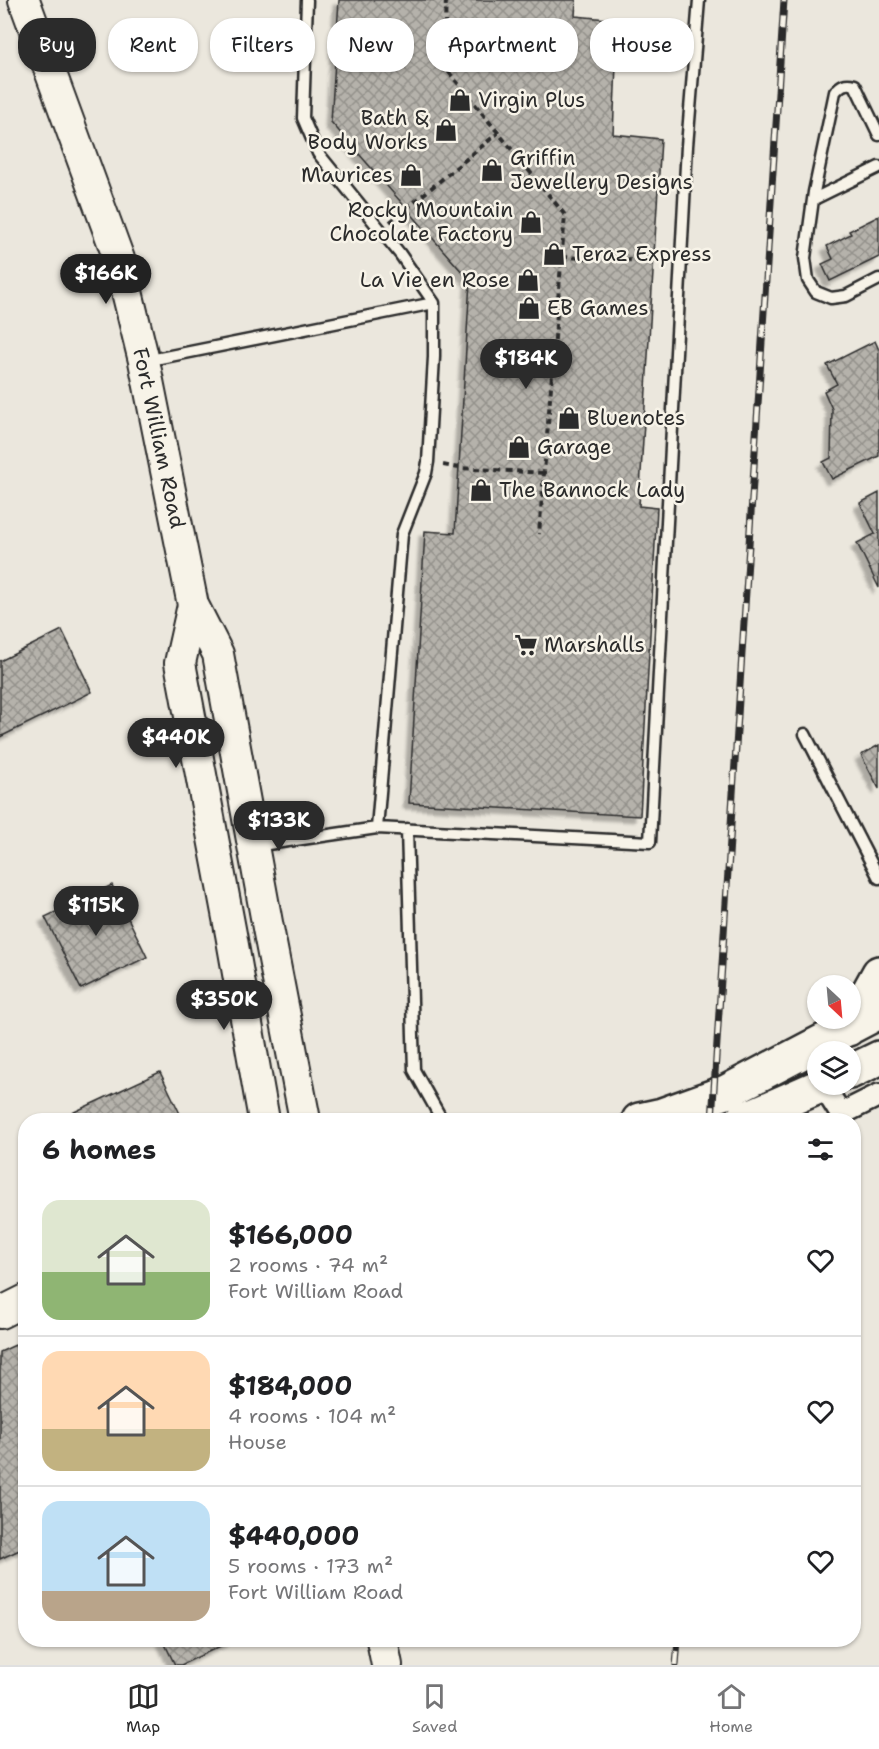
<!DOCTYPE html>
<html lang="en">
<head>
<meta charset="utf-8">
<style>
	:root { --surface:#fff; --page:#f2f2f2; --text:#202124; --muted:#757577; --line:#e0e0e0; --accent:#2b2b2b }
	body { margin:0; font-family:"Shantell Sans",sans-serif; background:var(--page); color:var(--text); height:100vh; display:flex; flex-direction:column; font-size:22px; white-space:nowrap }
	* { box-sizing:border-box; margin:0 }
	p { font-size:20px; color:var(--muted) }
	.icon { flex:none; width:33px; height:33px; fill:none; stroke:currentColor; stroke-width:2; stroke-linecap:round; stroke-linejoin:round }
	.map { position:relative; flex:1; overflow:hidden }
	.details { position:absolute; left:18px; top:1113px; width:843px; height:534px; display:flex; flex-direction:column; background:var(--surface); border-radius:24px; box-shadow:0 2px 4px #0004 }
	.details>* { flex:none }
	.banner { position:absolute; left:18px; top:18px; width:843px; height:54px; display:flex; gap:12px }
	.needle { width:39px; rotate:154deg }
	.fabs { position:absolute; left:807px; top:975px; display:grid; gap:12px }
	.fabs a { display:grid; place-items:center; width:54px; height:54px; border-radius:50%; background:var(--surface); box-shadow:0 2px 4px #0004; font-size:30px }
	.price { position:absolute; translate:-50% -51px; padding:0 14px; border-radius:21px; background:var(--accent); color:#fff; font-size:20px; line-height:39px; filter:drop-shadow(0 2px 3px #0008) }
	.price::after { content:''; position:absolute; left:50%; top:36px; width:18px; height:14px; margin-left:-9px; background:inherit; clip-path:polygon(0 0,100% 0,50% 100%) }
	.price.on { background:#222; color:#fff }
	ul { padding:0; list-style:none }
	li { display:flex; align-items:center; gap:18px; height:150px; padding:0 24px }
	li+li { border-top:2px solid var(--line) }
	li span { display:grid; place-items:center; flex:none; width:168px; height:120px; border-radius:18px; color:#555 }
	li>.icon { margin-inline-start:auto }
	span .icon { width:72px; height:72px; fill:#fffc; stroke-width:1 }
	li b { font-size:26px }
	h2 { display:flex; justify-content:space-between; align-items:center; height:72px; padding:0 24px; font-size:26px }
	.tag { padding:0 21px; border-radius:24px; background:var(--surface); box-shadow:0 2px 4px #0004; font-size:21px; line-height:54px }
	.tag.on { background:var(--accent); color:#fff }
	.dock { display:flex; justify-content:space-around; align-items:center; height:84px; border-top:2px solid var(--line); background:var(--surface); font-size:16px; color:var(--muted) }
	.dock a { display:grid; justify-items:center; gap:3px }
	.dock .on { color:var(--accent) }
	.map>svg:first-child { display:block }
	.building { fill:url(#building-cross-hatch); stroke:#2b2b2b; stroke-width:1.5; filter:url(#shadow) }
	.lines { fill:none; stroke-linecap:round; stroke-linejoin:round }
	.lane-casing { stroke:#2b2b2b; stroke-width:15 }
	.street-casing { stroke:#2b2b2b; stroke-width:26 }
	.secondary-casing { stroke:#2b2b2b; stroke-width:34 }
	.primary-casing { stroke:#2b2b2b; stroke-width:38 }
	.path { stroke:#2b2b2b; stroke-width:4; stroke-dasharray:6 4.5; stroke-linecap:butt }
	.lane { stroke:#f7f3e8; stroke-width:10 }
	.street { stroke:#f7f3e8; stroke-width:21 }
	.secondary { stroke:#f7f3e8; stroke-width:30 }
	.primary { stroke:#f7f3e8; stroke-width:33 }
	.rail-casing { stroke:#2b2b2b; stroke-width:7 }
	.rail { stroke:#f7f3e8; stroke-width:4.5; stroke-dasharray:14; stroke-linecap:butt }
	.labels { text-anchor:middle; dominant-baseline:central; stroke-width:5; stroke-linejoin:round; paint-order:stroke }
	.poi-label { font-size:21px; fill:#2b2b2b; stroke:#f7f3e8; text-anchor:start }
	.street-label { font-size:21px; fill:#2b2b2b; stroke:#f7f3e8 }
</style>
</head>
<body>
<div class="map">
<svg width="879" height="1665" viewBox="0 0 879 1665">
	<defs>
		<pattern id="building-cross-hatch" width="8" height="8" patternUnits="userSpaceOnUse" patternTransform="scale(1.5)"><rect width="8" height="8" fill="#b5b2ab"/><path d="M0 0l8 8M0 8l8-8" fill="none" stroke="#93918b"/></pattern>
		<filter id="shadow"><feDropShadow dx="-5.5" dy="5.5" stdDeviation="1.5" flood-color="#0004"/></filter>
	</defs>
	<rect width="100%" height="100%" fill="#ebe7dd"/>
	<filter id="ink" filterUnits="userSpaceOnUse"><feTurbulence type="fractalNoise" baseFrequency=".0167" numOctaves="2"/><feDisplacementMap in="SourceGraphic" scale="12" xChannelSelector="R" yChannelSelector="G"/><feConvolveMatrix kernelMatrix="1 2 1 2 8 2 1 2 1" color-interpolation-filters="sRGB"/></filter>
	<g filter="url(#ink)">
		<path class="building" d="M339,0H576L575,16L618,20L613,134L661,139L639,506L657,508L640,816L409,803L425,531L455,533L470,281L331,122Z
			M879,216V257L830,281L822,264L833,259L827,246L851,234L849,231Z
			M875,341L879,350V456L832,479L823,462L831,458L832,409L824,391L837,384L827,365Z
			M879,493V588L857,543L875,534L860,503Z
			M62,630L92,692L0,737V661Z
			M879,745V789L861,755Z
			M112,885L147,957L81,989L45,917Z
			M160,1072L183,1120H57Z
			M26,1340V1547L0,1559V1352Z
			M163,1640H233L181,1665H175Z"/>
		<g class="lines">
			<g class="lane-casing">
				<path id="lane" d="M307,0L303,118L318,153L400,254L434,303V357L428,462L426,473L402,534L377,828
					M879,135L855,85C845,82 841,85 835,92L814,192L805,258L808,280L816,292L831,298L846,296L879,279
					M814,199L879,167
					M145,361L434,303
					M805,734L879,878
					M407,829L414,1070L442,1120
					M254,846L377,828L650,842L687,146L699,0"/>
			</g>
			<g class="street-casing">
				<path id="street" d="M822,1084L841,1114L879,1095"/>
			</g>
			<g class="secondary-casing">
				<path id="secondary" d="M24,0L119,259L144,361L193,605L218,654L268,928L305,1120
					M193,605L180,663L231,934L264,1120
					M0,1313L26,1300
					M382,1640L387,1665"/>
			</g>
			<g class="primary-casing">
				<path id="primary" d="M848,1029L879,973
					M850,1072L879,1058
					M639,1120L662,1115L726,1092L879,1012
					M742,1120L825,1084"/>
			</g>
			<path class="path" d="M446,0L443,65L565,215L539,534
				M390,222L498,133
				M562,257L666,262
				M443,465L459,468L545,473"/>
			<use href="#lane" class="lane"/>
			<use href="#street" class="street"/>
			<use href="#secondary" class="secondary"/>
			<use href="#primary" class="primary"/>
			<g class="rail-casing">
				<path id="rail" d="M712,1120L784,0
					M676,1665L678,1640"/>
			</g>
			<use href="#rail" class="rail"/>
		</g>
	</g>
	<defs>
		<g id="shop-bare" transform="scale(1.8)"><path d="M-5-2.5h2.3a2.7 3.5 0 0 1 5.4 0H5L5.5 6h-11ZM-1.5-2.5h3a1.5 2.3 0 0 0-3 0Z" fill="#2b2b2b" stroke="#f7f3e8" stroke-width="2.5" paint-order="stroke"/></g>
		<g id="supermarket-bare" transform="scale(1.8)"><path d="M-6-5.5h2.5l.6 2H6L4.5 2H-2.5L-4.4-4H-6ZM-1.5 3.2a1.3 1.3 0 1 0 .1 0ZM3 3.2a1.3 1.3 0 1 0 .1 0Z" fill="#2b2b2b" stroke="#f7f3e8" stroke-width="2.5" paint-order="stroke"/></g>
	</defs>
	<g fill-rule="evenodd">
		<use href="#shop-bare" x="460" y="100"/>
		<use href="#shop-bare" x="446" y="130"/>
		<use href="#shop-bare" x="492" y="170"/>
		<use href="#shop-bare" x="411" y="175"/>
		<use href="#shop-bare" x="531" y="222"/>
		<use href="#shop-bare" x="554" y="254"/>
		<use href="#shop-bare" x="528" y="280"/>
		<use href="#shop-bare" x="529" y="308"/>
		<use href="#shop-bare" x="569" y="418"/>
		<use href="#shop-bare" x="519" y="447"/>
		<use href="#shop-bare" x="481" y="490"/>
		<use href="#supermarket-bare" x="526" y="645"/>
	</g>
	<g class="labels">
		<g class="poi-label">
			<text x="478" y="100">Virgin Plus</text>
			<text x="428" y="118" text-anchor="end">Bath &amp;<tspan x="428" dy="24">Body Works</tspan></text>
			<text x="510" y="158">Griffin<tspan x="510" dy="24">Jewellery Designs</tspan></text>
			<text x="393" y="175" text-anchor="end">Maurices</text>
			<text x="513" y="210" text-anchor="end">Rocky Mountain<tspan x="513" dy="24">Chocolate Factory</tspan></text>
			<text x="572" y="254">Teraz Express</text>
			<text x="510" y="280" text-anchor="end">La Vie en Rose</text>
			<text x="547" y="308">EB Games</text>
			<text x="587" y="418">Bluenotes</text>
			<text x="537" y="447">Garage</text>
			<text x="499" y="490">The Bannock Lady</text>
			<text x="544" y="645">Marshalls</text>
		</g>
		<g class="street-label">
			<text transform="translate(159 438) rotate(78)">Fort William Road</text>
		</g>
	</g>
</svg>
<div class="fabs">
<a><svg class="needle" viewBox="-14 -14 28 28"><path d="M0-13l5 13h-10z" fill="#e53935"/><path d="M0 13l5-13h-10z" fill="#757577"/></svg></a>
<a><svg class="icon" aria-label="layers" viewBox="0 0 24 24"><path d="M12 4l9 5-9 5-9-5zM3 14l9 5 9-5"/></svg></a>
</div>
<b class="price on" style="left:106px;top:305px">$166K</b>
<b class="price" style="left:526px;top:390px">$184K</b>
<b class="price" style="left:176px;top:769px">$440K</b>
<b class="price" style="left:279px;top:852px">$133K</b>
<b class="price" style="left:96px;top:937px">$115K</b>
<b class="price" style="left:224px;top:1031px">$350K</b>
<div class="banner">
<a class="tag on">Buy</a>
<a class="tag">Rent</a>
<a class="tag">Filters</a>
<a class="tag">New</a>
<a class="tag">Apartment</a>
<a class="tag">House</a>
</div>
<section class="details">
<h2>6 homes<svg class="icon" aria-label="filters" viewBox="0 0 24 24"><path d="M4 7h16M4 17h16"/><circle cx="9" cy="7" r="2"/><circle cx="15" cy="17" r="2"/></svg></h2>
<ul>
<li><span style="background:linear-gradient(#dfe7d0 60%,#8fb573 0)"><svg class="icon" aria-label="home" viewBox="0 0 24 24"><path d="M3 11l9-7 9 7M6 9v11h12V9"/></svg></span><div><b>$166,000</b><p>2 rooms · 74 m²</p><p>Fort William Road</p></div><svg class="icon" aria-label="heart" viewBox="0 0 24 24"><path d="M12 20l-8-8c-3-5 5-10 8-4 3-6 11-1 8 4z"/></svg></li>
<li><span style="background:linear-gradient(#ffd9b3 65%,#c2b280 0)"><svg class="icon" aria-label="home" viewBox="0 0 24 24"><path d="M3 11l9-7 9 7M6 9v11h12V9"/></svg></span><div><b>$184,000</b><p>4 rooms · 104 m²</p><p>House</p></div><svg class="icon" aria-label="heart" viewBox="0 0 24 24"><path d="M12 20l-8-8c-3-5 5-10 8-4 3-6 11-1 8 4z"/></svg></li>
<li><span style="background:linear-gradient(#bfe0f5 75%,#b9a48a 0)"><svg class="icon" aria-label="home" viewBox="0 0 24 24"><path d="M3 11l9-7 9 7M6 9v11h12V9"/></svg></span><div><b>$440,000</b><p>5 rooms · 173 m²</p><p>Fort William Road</p></div><svg class="icon" aria-label="heart" viewBox="0 0 24 24"><path d="M12 20l-8-8c-3-5 5-10 8-4 3-6 11-1 8 4z"/></svg></li>
</ul>
</section>
</div>
<nav class="dock">
<a class="on"><svg class="icon" aria-label="map" viewBox="0 0 24 24"><path d="M3 6l6-2 6 2 6-2v14l-6 2-6-2-6 2zM9 4v14M15 6v14"/></svg>Map</a>
<a><svg class="icon" aria-label="saved" viewBox="0 0 24 24"><path d="M7 4h10v16l-5-4-5 4z"/></svg>Saved</a>
<a><svg class="icon" aria-label="home" viewBox="0 0 24 24"><path d="M3 11l9-7 9 7M6 9v11h12V9"/></svg>Home</a>
</nav>
</body>
</html>
